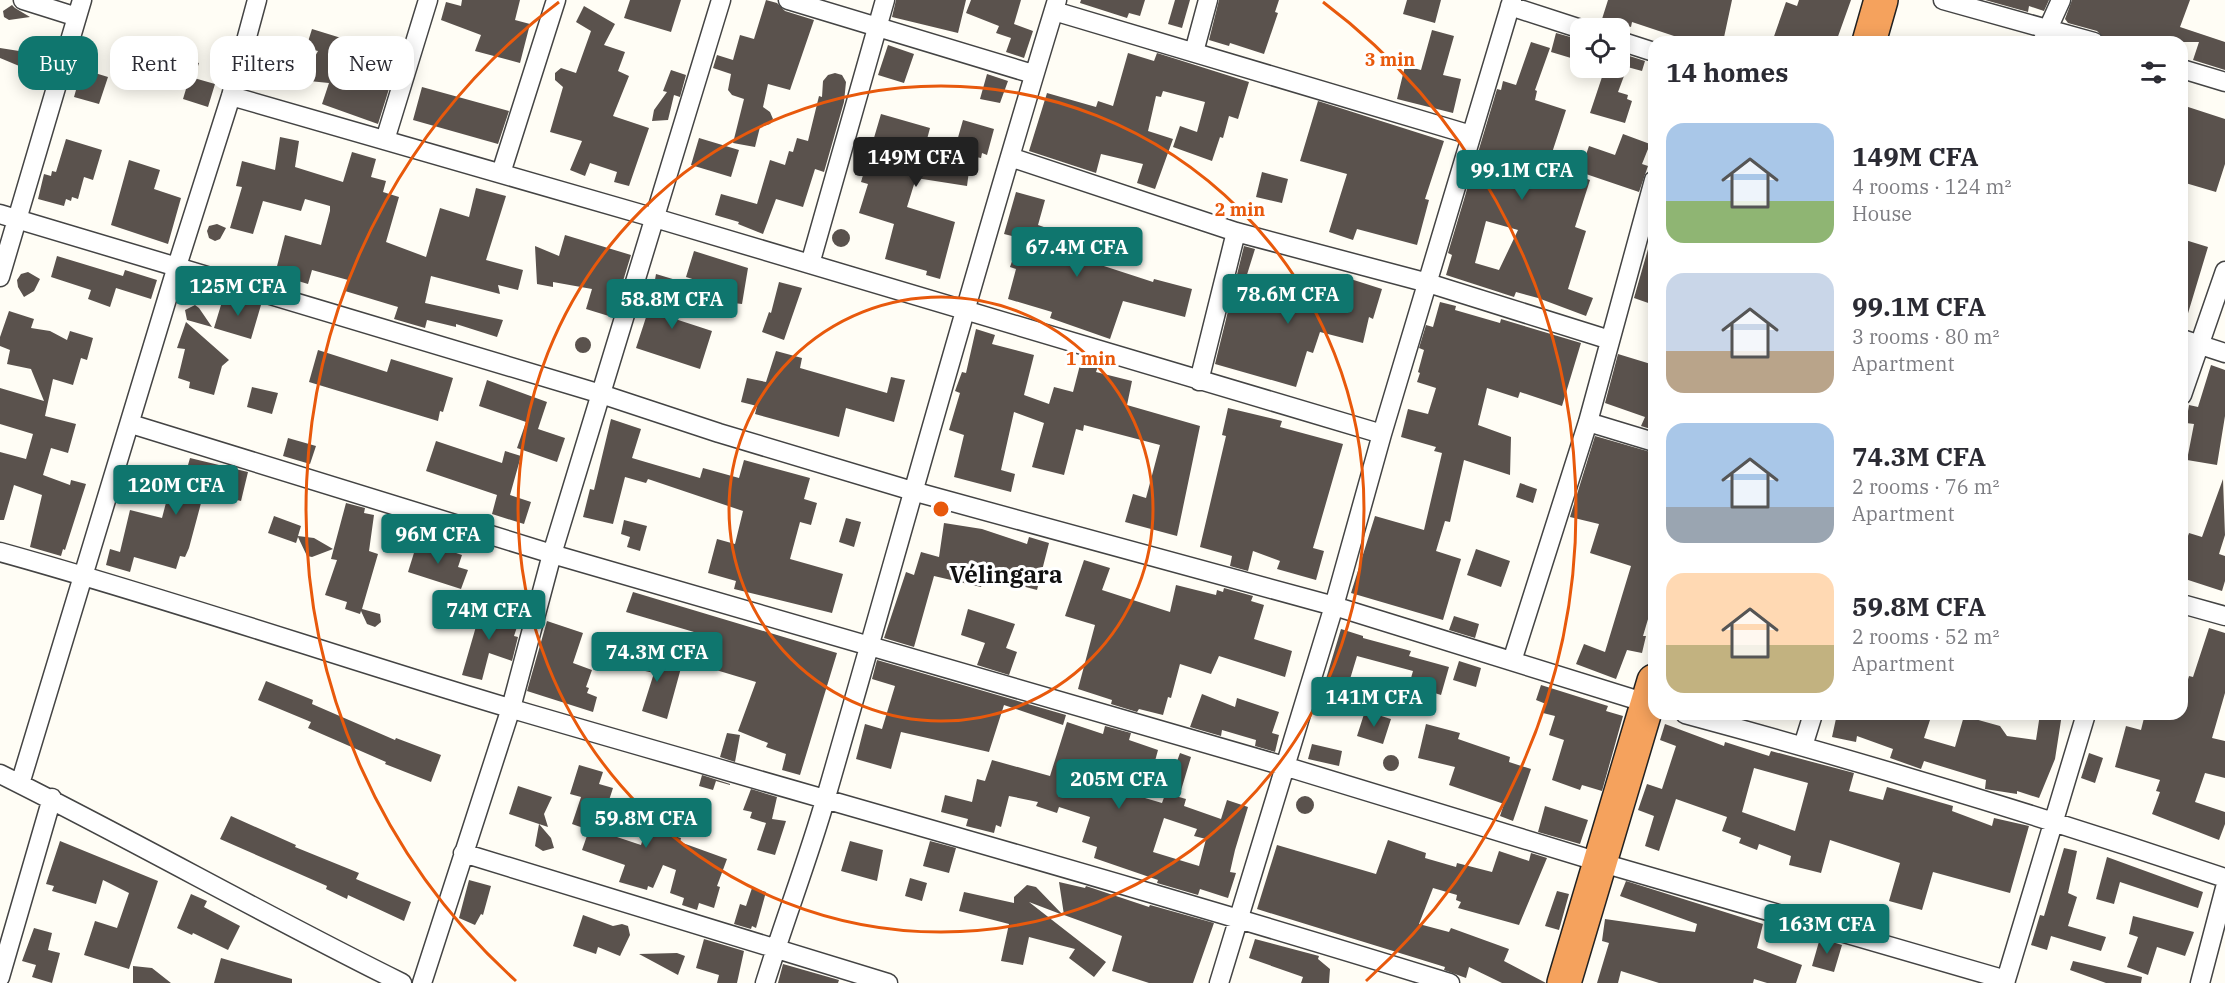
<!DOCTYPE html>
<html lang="en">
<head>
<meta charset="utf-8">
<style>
	:root { --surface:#fff; --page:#f7f7f7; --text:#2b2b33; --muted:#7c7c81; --accent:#0f766e }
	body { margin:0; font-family:"IBM Plex Serif",serif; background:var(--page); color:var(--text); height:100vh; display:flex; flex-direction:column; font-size:22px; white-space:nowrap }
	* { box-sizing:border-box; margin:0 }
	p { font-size:20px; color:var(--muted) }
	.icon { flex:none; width:33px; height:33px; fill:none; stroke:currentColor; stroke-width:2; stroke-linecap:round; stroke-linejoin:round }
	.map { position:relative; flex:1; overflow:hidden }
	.side { position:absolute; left:1648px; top:36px; width:540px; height:684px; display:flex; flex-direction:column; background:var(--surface); border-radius:18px; box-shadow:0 3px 15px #0003 }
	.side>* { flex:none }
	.top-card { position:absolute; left:18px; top:36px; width:570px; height:54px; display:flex; gap:12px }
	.buttons { position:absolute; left:1570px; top:18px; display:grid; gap:12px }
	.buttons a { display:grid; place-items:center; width:60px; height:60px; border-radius:12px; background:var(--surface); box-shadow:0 3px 15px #0003; font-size:30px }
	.price { position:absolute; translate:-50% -51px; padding:0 14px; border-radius:6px; background:var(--accent); color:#fff; font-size:20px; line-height:39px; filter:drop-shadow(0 2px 3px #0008) }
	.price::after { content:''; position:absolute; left:50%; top:36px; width:18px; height:14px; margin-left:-9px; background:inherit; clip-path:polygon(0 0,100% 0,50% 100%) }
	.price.selected { background:#222; color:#fff }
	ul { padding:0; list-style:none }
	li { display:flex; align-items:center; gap:18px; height:150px; padding:0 18px }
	li span { display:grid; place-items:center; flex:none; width:168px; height:120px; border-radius:18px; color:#555 }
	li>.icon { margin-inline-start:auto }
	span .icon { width:72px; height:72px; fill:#fffc; stroke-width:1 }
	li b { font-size:26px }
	h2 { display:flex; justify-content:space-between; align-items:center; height:72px; padding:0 18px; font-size:26px }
	.pill { padding:0 21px; border-radius:18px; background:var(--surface); box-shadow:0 3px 15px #0003; font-size:21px; line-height:54px }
	.pill.selected { background:var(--accent); color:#fff }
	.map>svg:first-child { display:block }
	.building { fill:#5a524d; fill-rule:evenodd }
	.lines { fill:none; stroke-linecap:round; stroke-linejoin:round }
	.street-casing { stroke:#444; stroke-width:21 }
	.highway-casing { stroke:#222; stroke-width:36 }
	.street { stroke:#fff; stroke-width:18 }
	.highway { stroke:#f5a25d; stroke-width:33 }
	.ring { fill:none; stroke:#e8590c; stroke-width:3 }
	.labels { text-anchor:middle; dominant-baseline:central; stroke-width:6; stroke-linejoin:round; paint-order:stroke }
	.district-label { font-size:24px; font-weight:bold; fill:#111; stroke:#fff }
	.centre { fill:#e8590c; stroke:#fff; stroke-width:3 }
	.ring-label { font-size:18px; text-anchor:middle; font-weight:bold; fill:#e8590c; stroke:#fff; stroke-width:6; stroke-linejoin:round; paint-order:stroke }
</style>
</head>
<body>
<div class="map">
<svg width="2225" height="983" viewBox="0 0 2225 983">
	<rect width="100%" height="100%" fill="#fffdf5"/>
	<path class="building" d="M462,0H520L515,20L530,24L520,63L475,51L481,35L441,20L446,2L461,6Z
		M630,0H681L671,32L624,18Z
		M766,0L777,3L785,11L814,20L790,90L768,84L763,107L770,112L773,119L770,124L760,127L755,147L733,143L744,99L732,95L728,90L731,74L713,68L717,55L733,60L740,35L754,39Z
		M896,0H966L958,33L892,17Z
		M971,0H1021L1014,24L1033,31L1024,58L1006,52L1011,38L996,33L999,26L966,13Z
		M1081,0H1145L1140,16L1129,13L1127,18L1080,3Z
		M1175,0H1190L1182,28L1168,24Z
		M1219,0H1279L1275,12L1278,13L1264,54L1230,43L1229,46L1209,40Z
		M1407,0H1441L1435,23L1403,14Z
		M1608,0H1732L1723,42H1679L1680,38L1632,22L1631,27L1602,19Z
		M1799,0H1851L1836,42H1772L1786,2L1797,6Z
		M1985,0H2049L2044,11L2029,6L2028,12Z
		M2072,0H2190L2180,27L2225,42V70L2193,60L2199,42H2121L2104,38L2097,31L2068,23L2065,19Z
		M12,5L15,8L30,17L9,20L4,17L3,11Z
		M584,6L615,24L604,45L625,52L618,71L629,76L613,116L649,128L629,186L614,182L617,172L590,163L585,176L570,170L582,141L550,132L563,87L555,80V73L561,68L576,73L591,31L576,22Z
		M312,29L393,54L392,59L398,60L378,124L322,104L329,83L309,81L304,76L318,51L306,48Z
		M1432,30L1454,36L1443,75L1461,79L1453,113L1397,99L1405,66L1421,70Z
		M1556,33L1581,40V61L1551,52Z
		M1531,42L1550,48L1535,90L1537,91L1535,100L1566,110L1548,165L1590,180L1575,227L1586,231L1568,289L1593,298L1586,316L1538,298L1516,292L1514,297L1446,275L1452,255L1448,253L1497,89L1501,90L1503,81L1516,85ZM1486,221L1518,230L1499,270L1475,263Z
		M888,45L914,54L904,83L878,75Z
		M0,48L32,53L33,64L24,68L0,58Z
		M164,52L199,63L194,78L215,84L208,107L183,99L186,89L156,80Z
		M1128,53L1154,61L1157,53L1249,82L1238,119L1229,116L1223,138L1220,137L1212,161L1173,147L1180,126L1197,132L1205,102L1163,91L1161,97L1156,96L1148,131L1173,139L1155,189L1137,183L1143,164L1101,154L1096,173L1029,151L1047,93L1096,107L1098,101L1113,106Z
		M1620,53L1645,61L1642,71L1620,65Z
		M1605,68H1627L1618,92L1628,95L1627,99L1632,101L1625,123L1590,113Z
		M82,69L108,77L99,104L74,97Z
		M671,70L686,75L680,97L674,95L668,120L652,121L654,110L667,92L663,91Z
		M835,73L842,75L846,82L844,102L824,172L815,169L803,207L776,199L763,234L738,224L739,222L715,215L721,194L757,204L770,160L785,165L789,151L793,152L797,138L808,141L819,96L822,97L823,81L828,75Z
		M987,74L1008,81L1000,103L980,99Z
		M422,87L509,111L498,144L413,120Z
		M1318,101L1444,141L1425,199L1429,200L1417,245L1357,229L1353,240L1329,232L1347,174L1300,161Z
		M2182,105L2225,119V164L2216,192L2182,182Z
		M881,114L930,128L922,158L951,162L963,120L994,129L987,155L982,153L981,158L971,156L967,186L916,178L907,207L955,222L940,279L926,275L927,271L885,259L894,224L859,213L868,184L861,182Z
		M1623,134L1650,144L1642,164L1648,166L1639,192L1580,172L1589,146L1615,155Z
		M280,137L299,141L295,167L343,182L352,152L376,159L371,177L386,181L383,192L399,197L386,242L426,257L440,208L469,217L476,188L506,196L486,260L523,270L518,290L498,285L500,294L431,276L425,303L503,320L497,337L456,324V327L427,320L425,328L394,319L398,307L345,291L348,280L312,270L308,284L275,274L285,235L321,245L330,211V206L305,199L301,211L263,201L253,234L230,228L242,187L236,186L242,161L275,170Z
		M699,138L739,150L731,177L691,165Z
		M66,139L102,150L93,180L84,177L78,199L72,197L71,201L66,199L64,206L38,199L44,174L51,176L52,171L56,172Z
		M129,160L160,170L154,189L181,198L168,244L111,225Z
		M1262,172L1288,179L1282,203L1256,197Z
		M1016,192L1045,200L1038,225L1073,237L1067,254L1153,282L1154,279L1192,289L1185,317L1123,301L1110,339L1050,318L1052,312L1008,299L1016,269L1010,267L1020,238L1004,234Z
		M217,224L226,228L220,239L215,241L209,238L207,231L209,226Z
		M832 238a9 9 0 1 1 18 0a9 9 0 1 1-18 0Z
		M565,235L631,255L612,317L586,309L592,289L553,282V287L537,284L535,246L559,256Z
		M1652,235L1654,236V305L1634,298Z
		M2182,239L2208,247L2186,320L2182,319Z
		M1244,246L1255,249L1245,281L1275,291L1329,305L1338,275L1382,289L1373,319L1369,317L1363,343L1320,332L1313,353L1307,351L1296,387L1215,364Z
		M694,251L748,268L742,304L706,300L711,285L686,277Z
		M57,256L123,276L125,270L157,280L151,299L116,288L110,307L88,299L91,290L51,277Z
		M28,272L40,279L34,291L24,297L18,287L17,280L21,274Z
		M656,274L676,280L666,316L712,331L700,369L636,348L651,302Z
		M779,282L802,288L784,340L762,332L769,312L771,313Z
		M224,295L261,305L251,339L214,328Z
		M1440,302L1456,306L1455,310L1500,323L1501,319L1581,343L1562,406L1520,392L1518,398L1487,388L1478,425L1511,437L1510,475L1464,460L1450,522L1445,521L1436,551L1461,559L1443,620L1351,593L1375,516L1424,530L1442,453L1434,451L1436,447L1401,437L1408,409L1428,414L1436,388L1417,382L1420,373L1418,372L1424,350L1419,348L1426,325L1433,327Z
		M195,305L199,308L212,327L187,320L185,310Z
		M9,311L34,319L31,328L50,331L67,340L70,331L93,338L87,360L81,358L73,385L53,379L45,416L76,424L68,453L51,448L43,475L70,485L71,480L86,484L65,550L63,549L61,556L30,547L42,495L14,485L4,520H0V452L26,459L33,434L0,424V388L44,401L31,369L7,364L10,350L0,346V337Z
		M186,322L229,360L222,366L214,395L189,388L190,382L178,378L185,349L177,348Z
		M976,329L995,335L992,344L1034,355L1024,395L1049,404L1054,387L1073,392L1081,361L1098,366L1096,372L1132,381L1127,405L1200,426L1177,536L1125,522L1133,494L1146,498L1160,445L1084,425L1083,431L1076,429L1064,475L1032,467L1044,423L1014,412L1001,470L1015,474L1011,492L954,477L964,435L949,430L960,393L955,391L962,372L966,373Z
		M575 345a8 8 0 1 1 16 0a8 8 0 1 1-16 0Z
		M318,350L387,372L391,359L453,378L443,412L440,411L438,421L309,382Z
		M776,351L802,358L800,368L887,393L891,377L905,380L894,422L846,408L839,437L755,414L757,406L741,402L747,378L766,382Z
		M1618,354L1654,365V430L1641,426L1645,417L1605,403Z
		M2211,365L2225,370V416L2217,465L2187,460L2194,424L2186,423L2189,405L2198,407Z
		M487,380L547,402L538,429L565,438L557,462L517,448L526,422L479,406Z
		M252,387L278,393L272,414L247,407Z
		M1228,408L1282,421L1280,427L1343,444L1313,548L1324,551L1316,580L1277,569L1280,561L1253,551L1248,571L1230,566L1232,556L1200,547L1226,436L1222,435Z
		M611,419L641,429L632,458L700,478L703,468L739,478L744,460L810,478L804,499L817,503L811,525L800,522L790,559L843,574L832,613L734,589L736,581L708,573L717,539L735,544L743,511L648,479L646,483L625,477L613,524L583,517L590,489L594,490Z
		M1595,436L1654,453V599L1643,636H1646L1642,653L1627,650L1616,679L1576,664L1584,644L1605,652L1631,566L1590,553L1599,524L1570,517Z
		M288,438L316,446L310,464L283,456Z
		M436,441L502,463L505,451L521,456L510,495L531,502L524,524L492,514L497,495L426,471Z
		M190,458L248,472L241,501L204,492L189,548L185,557L180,556L176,569L134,557L130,572L106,565L110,549L120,552L130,510L162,518L173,476L184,479Z
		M2223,479L2225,535L2219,554L2225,556V581L2222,591L2182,578V553L2189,533L2202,537Z
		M1520,483L1537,489L1533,503L1516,497Z
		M346,503L365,508L364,513L374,515L369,551L378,554L362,609L380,614L381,622L375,627L367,624L361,611L360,614L345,609L347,602L325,595L337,560L331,559Z
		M274,516L301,526L298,536L314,538L333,549L312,557L307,556L298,537L296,543L268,533Z
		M846,518L861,522L854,547L839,542Z
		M624,520L647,526L640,551L627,547L630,537L621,534Z
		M411,522L429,528L426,537L408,531Z
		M944,523L982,529L1027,544L1029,537L1049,543L1037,590L984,576L981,587L934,576L914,647L884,638L906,572L914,575L921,552L939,557Z
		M418,540L462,555L458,567L468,570L461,589L408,572Z
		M1476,549L1510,561L1501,587L1467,575Z
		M1084,560L1110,568L1102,590L1170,612L1176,585L1216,595L1217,590L1223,592L1224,588L1253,596L1251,601L1264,605L1254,639L1292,651L1285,677L1219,656L1211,674L1180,664L1171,698L1168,697L1163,715L1139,709L1137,712L1111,704L1112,700L1078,689L1095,625L1065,616Z
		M633,592L837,653L800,775L782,770L786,754L766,747L768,743L738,731L756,682L686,661L694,632L626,612Z
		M470,607L519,621L514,636L518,637L512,661L489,653L482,680L462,675L477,623L466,620Z
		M968,609L1015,624L1006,648L1017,652L1009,675L977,665L985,643L961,635Z
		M1454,616L1479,624L1475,638L1449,630Z
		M547,621L583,633L573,663L592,670L586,687L589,688L587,693L597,697L593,712L527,691Z
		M2209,628L2225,633V693L2212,738L2225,741V778L2205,773L2195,802L2225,812V824L2219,840L2152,814L2160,792L2156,791L2160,780L2115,767L2126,726L2141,730L2145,714H2182V700L2189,676L2193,677Z
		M1341,629L1363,636V638L1411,651L1409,656L1449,667L1441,695L1409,685L1413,671L1357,656L1344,699L1322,692Z
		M627,652L681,668L667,719L642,711L654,673L623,666Z
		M877,660L1066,715L1063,725L1004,705L989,752L901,732L891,769L856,759L865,724L882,729L895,686L872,679Z
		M1459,661L1481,668L1476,687L1453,680Z
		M266,681L313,700L312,704L395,740L396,738L441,755L431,782L385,764L386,762L308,728L311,722L258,700Z
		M1541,685L1608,706L1606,711L1623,716L1602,791L1582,785L1580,790L1552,780L1564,740L1549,735L1555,716L1543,713L1546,704L1536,700Z
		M1202,694L1235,707L1237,698L1279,712L1272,733L1279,735L1275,752L1255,746L1256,740L1222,730L1221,736L1190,727Z
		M1365,711L1391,719L1383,744L1357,736Z
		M1837,714H1932L1924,738L1955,747L1964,716L2000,726L2007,736L2036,740L2040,714H2062L2055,759L2039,798L2017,791V794L1985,789L1986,780L1924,761L1921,769L1890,758L1893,749L1857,736L1856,742L1832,737Z
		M1067,722L1103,734L1105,726L1131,733L1129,740L1158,750L1145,798L1162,803L1180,753L1191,757L1179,797L1186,799L1184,806L1221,819L1227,800L1248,807L1235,850L1230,872L1236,873L1228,898L1200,889L1198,895L1157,883L1158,880L1094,858L1097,847L1082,842L1090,817L1059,807L1057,813L1036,806L1038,802L1009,796L1001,827L996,825L994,833L966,826L968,819L941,812L945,795L972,802L977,779L985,781L992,760L1050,776ZM1164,818L1197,829L1194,836L1206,839L1199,866L1153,852Z
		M1426,724L1460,733L1458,739L1510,757L1509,762L1531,769L1513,821L1500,816L1504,804L1449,785L1455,767L1418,758Z
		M1665,724L1724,746L1725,742L1769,756L1771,751L1854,773L1849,791L1883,800L1887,787L1953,806L1952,811L1992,826L1994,818L2029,826L2010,893L1933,872L1922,910L1889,901L1900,863L1830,840L1821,873L1789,865L1791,856L1759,844L1757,850L1739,843L1741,838L1722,831L1727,817L1676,799L1659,851L1645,846L1654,816L1638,810L1647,784L1662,789L1676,746L1660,740ZM1754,768L1808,783L1795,831L1742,812Z
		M727,733L740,735L735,762L720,757Z
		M1312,744L1342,751L1339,766L1308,759Z
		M2089,753L2103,758L2095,783L2081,778Z
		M1383 763a8 8 0 1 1 16 0a8 8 0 1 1-16 0Z
		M579,765L603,772L599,784L613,788L599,831L641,845L646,828L681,838L680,842L727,859L717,886L720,887L714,908L699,903L697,910L682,905L684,898L670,893L676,870L663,865L653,888L648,886L647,890L619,882L625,865L582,850L589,830L572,824L581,797L570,794Z
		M702,775L730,784V785L716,781L713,790L699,786Z
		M518,786L552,797L544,814L548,827L509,814Z
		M751,789L777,797L772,819L786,821L775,855L757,850L766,823L750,818L752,812L743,810Z
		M1296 805a9 9 0 1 1 18 0a9 9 0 1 1-18 0Z
		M1545,806L1588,820L1580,844L1538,832Z
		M231,816L296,845L295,847L359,873L356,879L411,902L404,921L348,895L347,899L326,889L327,886L220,839Z
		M539,824L551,838L554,848L543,851L535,846Z
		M1388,840L1426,853L1425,858L1456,867L1457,863L1492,872L1499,851L1529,861L1531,853L1547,858L1519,925L1458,908L1461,902L1456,900L1457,895L1433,888L1419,924L1449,932L1451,928L1509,949L1504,961L1546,983H1502L1469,967L1466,978L1444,970L1445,967L1257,909L1277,845L1376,874Z
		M60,841L158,881L129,969L84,955L95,921L117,928L129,893L103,880L96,904L52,891L54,886L46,884Z
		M850,841L883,850L877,881L841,871Z
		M930,841L956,848L949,873L923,866Z
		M2064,848L2077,851L2068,893L2077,897L2068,926L2106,937L2101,951L2051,936L2047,950L2031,945L2040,915L2044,916Z
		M2107,857L2203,892L2198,908L2120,882L2114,904L2096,899Z
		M910,878L927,883L922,901L905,896Z
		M469,880L491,886L483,915L481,914L475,925L459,918Z
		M1626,881L1763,924L1757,948L1802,965L1796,983H1767L1754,979L1753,983H1659L1621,971L1618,983H1597L1609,943L1602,941L1605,919L1695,932L1697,924L1620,896Z
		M1059,882L1085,888L1086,886L1149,907L1150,905L1214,923L1193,983H1149L1112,971L1122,936L1064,915Z
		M1027,885L1036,887L1063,915L1029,902L1106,962L1094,977L1069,958L1075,949L1029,937L1023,965L1001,961L1009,924L959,911L964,892L1014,903V897Z
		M752,888L766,892L756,928L752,926L751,929L734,924L740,904L746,906Z
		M1557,891L1569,894L1559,930L1545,926Z
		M191,894L207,901L204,907L240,926L228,950L193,933L192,935L177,928Z
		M583,915L613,926L622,924L628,926L630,935L620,956L598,947L596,954L573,946Z
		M2133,916L2194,932L2185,956L2157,947L2148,975L2127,967L2138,937L2129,934Z
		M34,928L52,933L48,950L60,953L52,983L32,977L36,965L22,961Z
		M1820,938L1842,945L1834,972L1812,966Z
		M704,939L744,951L737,983H717L719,975L696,968Z
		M1255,939L1319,956L1318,959L1330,969L1329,983H1301L1303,977L1249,958Z
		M677,953L685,956L678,975L639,954Z
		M221,958L292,979V983H214Z
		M2073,961L2142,977L2141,983H2106L2070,970Z
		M783,964L839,980L838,983H778Z
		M133,966L152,968L171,983H133Z"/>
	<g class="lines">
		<g class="street-casing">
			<path id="street" d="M23,0L77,17
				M788,0L1033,74
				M1943,0L2094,42
				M1510,6L1581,29
				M1054,11L1471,135
				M1620,41L1654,52
				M2042,42L2061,0
				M1194,52L1208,0
				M2182,69L2225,82
				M231,96L655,218L1382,434
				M385,140L428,0
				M1010,157L1236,232L1428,283L1610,340
				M501,173L556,0
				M0,214L601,394L719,433L916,492L1334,606L1653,705
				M810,264L885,0
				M0,277L82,0
				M2182,339L2225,353
				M1199,381L1236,232
				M2182,395L2225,271
				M1588,422L1654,442
				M131,424L552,554L1284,766L1599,862L2006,980
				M0,552C174,600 344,659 516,710C828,801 1140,887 1450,983
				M2182,604L2225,616
				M1512,661L1588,422L1654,180
				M1685,714C1867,763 2047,818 2225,878
				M1803,746L1813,714
				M0,774C135,841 266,916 402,983
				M20,784L177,266L231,96L257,0
				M463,853L888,983
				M0,977L52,798
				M422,983L511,708L552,554L721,0
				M765,983C784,921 808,860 826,797C903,531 976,264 1057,0
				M1219,983L1334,606L1382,434L1512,0
				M2005,983L2086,714
				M2200,983L2225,888"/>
		</g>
		<g class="highway-casing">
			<path id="highway" d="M1869,42L1881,0
				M1564,983L1654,681"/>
		</g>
		<use href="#street" class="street"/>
		<use href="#highway" class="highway"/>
	</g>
	<g class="ring">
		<circle cx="941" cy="509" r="212"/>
		<circle cx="941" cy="509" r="423"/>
		<path d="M516 981A635 635 0 0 1 559 2M1323 2A635 635 0 0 1 1366 981"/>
	</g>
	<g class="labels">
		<g class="district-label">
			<text x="1006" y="574">Vélingara</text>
		</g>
	</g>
	<circle cx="941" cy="509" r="9" class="centre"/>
	<g class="ring-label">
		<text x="1390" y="66">3 min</text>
		<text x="1240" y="216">2 min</text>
		<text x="1091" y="365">1 min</text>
	</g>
</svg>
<div class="buttons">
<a><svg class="icon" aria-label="locate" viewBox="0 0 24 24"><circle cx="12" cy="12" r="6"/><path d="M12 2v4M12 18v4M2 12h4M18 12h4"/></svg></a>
</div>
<b class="price selected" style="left:916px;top:188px">149M CFA</b>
<b class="price" style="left:1522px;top:201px">99.1M CFA</b>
<b class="price" style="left:1077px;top:278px">67.4M CFA</b>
<b class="price" style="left:238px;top:317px">125M CFA</b>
<b class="price" style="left:1288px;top:325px">78.6M CFA</b>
<b class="price" style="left:672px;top:330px">58.8M CFA</b>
<b class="price" style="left:176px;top:516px">120M CFA</b>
<b class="price" style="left:438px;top:565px">96M CFA</b>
<b class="price" style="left:489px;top:641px">74M CFA</b>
<b class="price" style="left:657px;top:683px">74.3M CFA</b>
<b class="price" style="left:1374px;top:728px">141M CFA</b>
<b class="price" style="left:1119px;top:810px">205M CFA</b>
<b class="price" style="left:646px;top:849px">59.8M CFA</b>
<b class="price" style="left:1827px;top:955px">163M CFA</b>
<div class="top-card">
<a class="pill selected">Buy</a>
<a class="pill">Rent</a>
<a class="pill">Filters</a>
<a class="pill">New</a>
</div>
<section class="side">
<h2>14 homes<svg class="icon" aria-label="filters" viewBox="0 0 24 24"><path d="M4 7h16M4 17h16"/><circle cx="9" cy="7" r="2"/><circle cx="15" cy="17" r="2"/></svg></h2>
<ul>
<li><span style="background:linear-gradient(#a9c7e8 65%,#8fb573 0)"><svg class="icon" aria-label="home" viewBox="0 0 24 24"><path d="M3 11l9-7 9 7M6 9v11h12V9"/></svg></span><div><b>149M CFA</b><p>4 rooms · 124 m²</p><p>House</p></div></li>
<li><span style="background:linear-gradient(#c9d6e8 65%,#b9a48a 0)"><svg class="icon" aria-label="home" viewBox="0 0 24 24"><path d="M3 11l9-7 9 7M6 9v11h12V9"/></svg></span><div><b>99.1M CFA</b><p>3 rooms · 80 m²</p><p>Apartment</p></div></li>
<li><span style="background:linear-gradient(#a9c7e8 70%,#9aa5b1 0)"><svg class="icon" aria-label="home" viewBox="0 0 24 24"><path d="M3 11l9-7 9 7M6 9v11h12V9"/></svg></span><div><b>74.3M CFA</b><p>2 rooms · 76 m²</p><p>Apartment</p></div></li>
<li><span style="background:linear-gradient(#ffd9b3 60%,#c2b280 0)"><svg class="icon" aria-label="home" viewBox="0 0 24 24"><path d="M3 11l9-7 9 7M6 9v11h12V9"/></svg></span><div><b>59.8M CFA</b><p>2 rooms · 52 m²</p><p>Apartment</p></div></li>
</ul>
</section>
</div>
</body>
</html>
